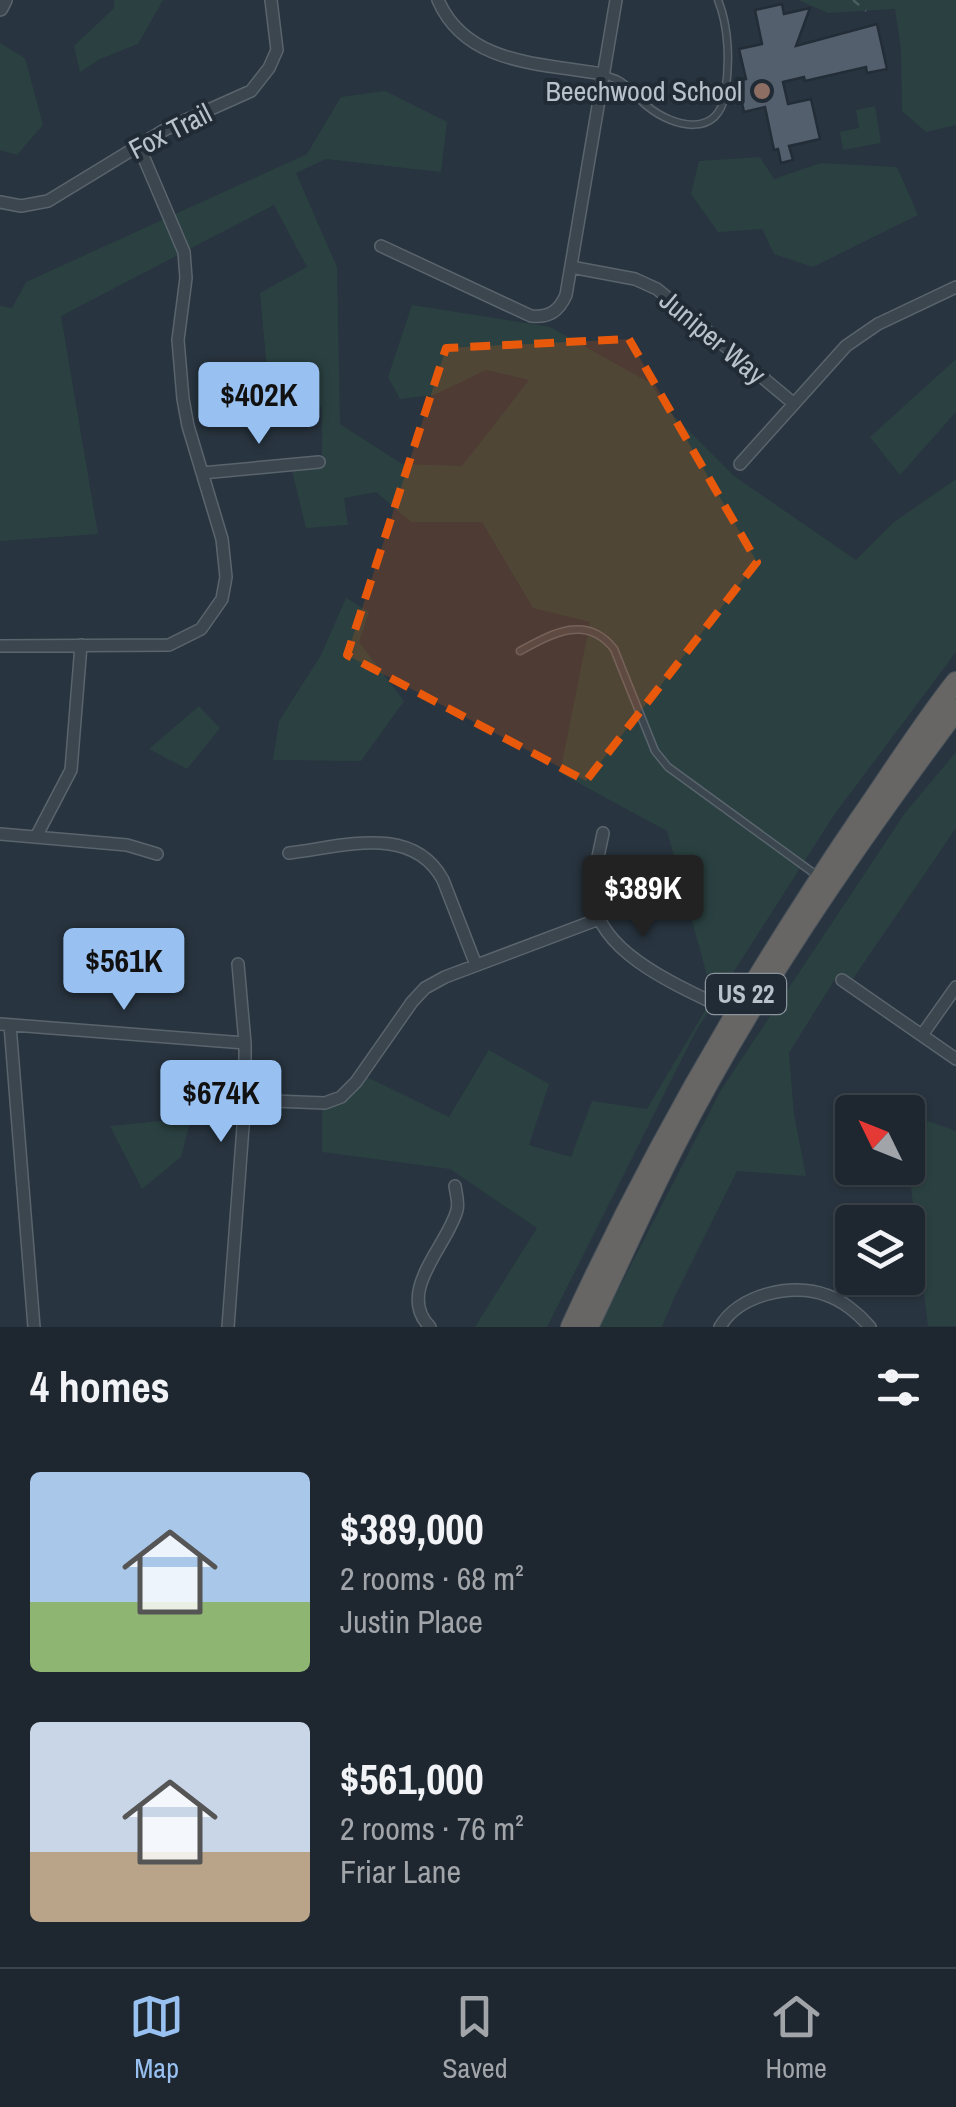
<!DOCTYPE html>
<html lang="en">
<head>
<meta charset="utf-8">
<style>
	:root { --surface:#1e272f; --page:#262f37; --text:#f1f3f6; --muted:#a1a5aa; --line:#3c444b; --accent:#98c0f0 }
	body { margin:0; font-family:"Archivo Narrow",sans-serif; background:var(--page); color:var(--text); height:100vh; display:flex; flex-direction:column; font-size:38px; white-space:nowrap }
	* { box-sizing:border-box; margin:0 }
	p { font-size:32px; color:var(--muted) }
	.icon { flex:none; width:55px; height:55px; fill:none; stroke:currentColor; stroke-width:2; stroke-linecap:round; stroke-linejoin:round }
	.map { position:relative; height:1327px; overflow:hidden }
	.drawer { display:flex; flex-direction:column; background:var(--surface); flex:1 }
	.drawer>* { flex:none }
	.needle { width:65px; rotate:313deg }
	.tools { position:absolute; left:835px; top:1095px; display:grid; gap:20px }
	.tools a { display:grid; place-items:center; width:90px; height:90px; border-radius:10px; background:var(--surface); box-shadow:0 2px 8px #0004,0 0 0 2px var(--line); font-size:50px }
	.price { position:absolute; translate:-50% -85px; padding:0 22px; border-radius:10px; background:var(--accent); color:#111; font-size:32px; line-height:65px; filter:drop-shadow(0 2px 5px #0008) }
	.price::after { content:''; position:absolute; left:50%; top:60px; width:30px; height:22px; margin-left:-15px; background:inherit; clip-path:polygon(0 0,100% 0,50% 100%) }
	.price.on { background:#222; color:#fff }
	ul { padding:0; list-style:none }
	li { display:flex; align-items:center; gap:30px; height:250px; padding:0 30px }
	li span { display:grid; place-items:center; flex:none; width:280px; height:200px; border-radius:10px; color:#555 }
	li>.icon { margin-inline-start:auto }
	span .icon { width:120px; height:120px; fill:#fffc; stroke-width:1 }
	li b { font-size:42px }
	h2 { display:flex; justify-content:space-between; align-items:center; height:120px; padding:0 30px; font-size:42px }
	.dock { display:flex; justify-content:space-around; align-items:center; height:140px; border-top:2px solid var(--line); background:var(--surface); font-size:28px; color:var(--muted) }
	.dock a { display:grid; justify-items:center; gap:5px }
	.dock .on { color:var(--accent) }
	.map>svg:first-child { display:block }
	.green { fill:#2b4141 }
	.building { fill:#545f6d; stroke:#232d37; stroke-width:2.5 }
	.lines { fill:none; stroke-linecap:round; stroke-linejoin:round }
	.service-casing { stroke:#5a646d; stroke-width:9 }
	.minor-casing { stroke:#5a646d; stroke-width:14 }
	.tertiary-casing { stroke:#5a646d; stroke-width:18 }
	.trunk-casing { stroke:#47515a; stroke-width:22 }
	.path { stroke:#4b5e5f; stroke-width:2.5; stroke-dasharray:8 8; stroke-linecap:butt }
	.service { stroke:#3c464f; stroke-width:6 }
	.minor { stroke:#3c464f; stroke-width:11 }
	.tertiary { stroke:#3c464f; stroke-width:15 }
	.trunk { stroke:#686664; stroke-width:20 }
	.marked { fill:#e8590c; fill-opacity:0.2; stroke:#e8590c; stroke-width:8; stroke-dasharray:20 12; stroke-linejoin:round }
	.education-dot { fill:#8d6e63; stroke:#212b35; stroke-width:4 }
	.labels { text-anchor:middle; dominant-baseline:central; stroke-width:8; stroke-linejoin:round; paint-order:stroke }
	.shield { fill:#212b35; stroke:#8b949d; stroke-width:2.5 }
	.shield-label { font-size:25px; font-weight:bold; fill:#b9c1ca }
	.poi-label { font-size:28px; fill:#b9c1ca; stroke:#212b35; text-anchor:end }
	.street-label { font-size:28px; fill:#b9c1ca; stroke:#212b35 }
</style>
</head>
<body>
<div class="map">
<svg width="956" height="1327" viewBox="0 0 956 1327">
	<rect width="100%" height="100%" fill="#28343f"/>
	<path class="green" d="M114,0H163L138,44L100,59L80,72L74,46L114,8Z
		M798,0H956V125L926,132L902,111L901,49L895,9L828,13Z
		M0,43L25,58L43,125L17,155L0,150Z
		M385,91L447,122L441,172L326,159L296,173L337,267L340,424L402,464L462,466L529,380L486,370L434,395L400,399L388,377L412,305L550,327L652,384L662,404L734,476L856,560L894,522L956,479V652L834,815L696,1031L547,1327H475L537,1228L450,1169L322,1152V1099L345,1094L365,1076L449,1117L489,1050L549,1084L529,1145L571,1157L592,1101L647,1109L713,997L667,831L560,773L590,622L533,608L482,522H411L376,492L344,498L348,525L306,528L291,467L322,466V408L267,370L260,293L307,267L274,205L61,316L98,534L0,541V306L12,308L26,282L307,154L341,97Z
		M875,106L881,143L843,150L840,132L859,128L856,110Z
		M760,157L774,179L821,163L897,167L918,215L813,267L774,254L762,229L718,232L691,194L699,161Z
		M956,359V412L900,475L870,437Z
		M346,598L369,612L359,642L404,701L361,761L273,760L279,721L321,655Z
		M199,706L220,728L187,769L149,749Z
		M956,752V828L848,986L835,979L789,1053L794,1114L806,1176L737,1171L675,1296L662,1327H599L721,1090L905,813Z
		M908,1114L956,1131V1326H928L910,1179L884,1168H908Z
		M191,1118L181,1157L142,1189L110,1126Z"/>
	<path class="building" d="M782,4L784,14L810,8L796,46L877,24L887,69L867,73L866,67L805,81L804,77L783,82L788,104L811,99L820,139L789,146L793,160L781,163L778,149L774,150L765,107L744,112L737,81L746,79L739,49L762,44L755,10Z"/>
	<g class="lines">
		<g class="service-casing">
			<path id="service" d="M603,75C605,75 616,79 618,80C629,85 637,98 647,106C674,128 719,138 725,93C730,64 729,27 718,0
				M520,651C553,633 587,614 614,649L655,751L668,767L819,877"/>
		</g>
		<g class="minor-casing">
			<path id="minor" d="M438,0C466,65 541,63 602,74
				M0,202L21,206L48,201L166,129L251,91L269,68L277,50L271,0
				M381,246L531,316C549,318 559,311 566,295L616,0
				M571,267L635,279L657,289L793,403
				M740,464L846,346L878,324L956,287
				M202,473L319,462
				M0,646L169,645L201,629L222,599L226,577L222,539L188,426L183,399L178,340L186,278L184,252L138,144
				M603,833C599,855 591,879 594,902C603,958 689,990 734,1013
				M0,834L127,845L157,854
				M37,835L71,770L81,645
				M289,853C342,847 412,823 443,880L476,965
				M842,980L956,1059
				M0,1024L245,1043
				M10,1025L34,1327
				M922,1035L956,987
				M245,1100L325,1103L341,1097L356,1082L412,1002L425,988L445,977L599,919
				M228,1327L245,1100V1043L238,964
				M430,1327C395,1292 448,1245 457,1210C459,1203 456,1193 455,1186
				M720,1327C738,1295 792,1282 826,1295C842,1300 859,1314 870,1327"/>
		</g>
		<g class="tertiary-casing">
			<path id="tertiary" d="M0,8L4,0"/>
		</g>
		<g class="trunk-casing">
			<path id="trunk" d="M571,1327C653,1148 750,981 860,819C892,773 922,725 956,682
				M588,1327C617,1267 644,1206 674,1147C752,994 853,848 956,710"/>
		</g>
		<path class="path" d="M853,0L866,11"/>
		<use href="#service" class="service"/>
		<use href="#minor" class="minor"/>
		<use href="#tertiary" class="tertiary"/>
		<use href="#trunk" class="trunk"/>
	</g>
	<path class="marked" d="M629,339L757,562L586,781L347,655L446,348Z"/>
	<circle class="education-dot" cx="762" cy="91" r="10"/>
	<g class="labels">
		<rect class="shield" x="706" y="974" width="80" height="40" rx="8"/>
		<g class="shield-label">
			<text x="746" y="994">US 22</text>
		</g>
		<g class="poi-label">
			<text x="742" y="91">Beechwood School</text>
		</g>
		<g class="street-label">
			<text transform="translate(170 131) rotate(-27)">Fox Trail</text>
			<text transform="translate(713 337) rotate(40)">Juniper Way</text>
		</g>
	</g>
</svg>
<div class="tools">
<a><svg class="needle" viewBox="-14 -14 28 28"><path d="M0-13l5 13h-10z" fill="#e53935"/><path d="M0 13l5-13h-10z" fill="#a1a5aa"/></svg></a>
<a><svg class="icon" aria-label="layers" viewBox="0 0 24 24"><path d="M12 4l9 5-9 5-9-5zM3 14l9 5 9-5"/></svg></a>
</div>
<b class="price" style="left:259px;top:447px">$402K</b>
<b class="price on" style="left:643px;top:940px">$389K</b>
<b class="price" style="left:124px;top:1013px">$561K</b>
<b class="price" style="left:221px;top:1145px">$674K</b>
</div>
<section class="drawer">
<h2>4 homes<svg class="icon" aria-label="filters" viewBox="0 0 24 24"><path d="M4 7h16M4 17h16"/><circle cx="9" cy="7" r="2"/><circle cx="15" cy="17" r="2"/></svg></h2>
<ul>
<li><span style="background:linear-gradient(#a9c7e8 65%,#8fb573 0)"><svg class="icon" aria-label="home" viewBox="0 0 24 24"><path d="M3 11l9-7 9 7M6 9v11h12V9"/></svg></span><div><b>$389,000</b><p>2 rooms · 68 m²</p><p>Justin Place</p></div></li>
<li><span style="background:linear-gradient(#c9d6e8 65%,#b9a48a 0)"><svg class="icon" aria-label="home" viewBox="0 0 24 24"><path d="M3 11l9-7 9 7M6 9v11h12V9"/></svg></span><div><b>$561,000</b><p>2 rooms · 76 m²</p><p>Friar Lane</p></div></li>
</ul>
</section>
<nav class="dock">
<a class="on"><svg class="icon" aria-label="map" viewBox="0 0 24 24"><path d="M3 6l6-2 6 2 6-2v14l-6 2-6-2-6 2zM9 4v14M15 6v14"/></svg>Map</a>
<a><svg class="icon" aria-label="saved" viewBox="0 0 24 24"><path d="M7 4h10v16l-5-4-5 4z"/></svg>Saved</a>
<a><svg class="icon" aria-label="home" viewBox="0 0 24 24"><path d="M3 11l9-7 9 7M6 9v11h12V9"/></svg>Home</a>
</nav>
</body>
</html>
